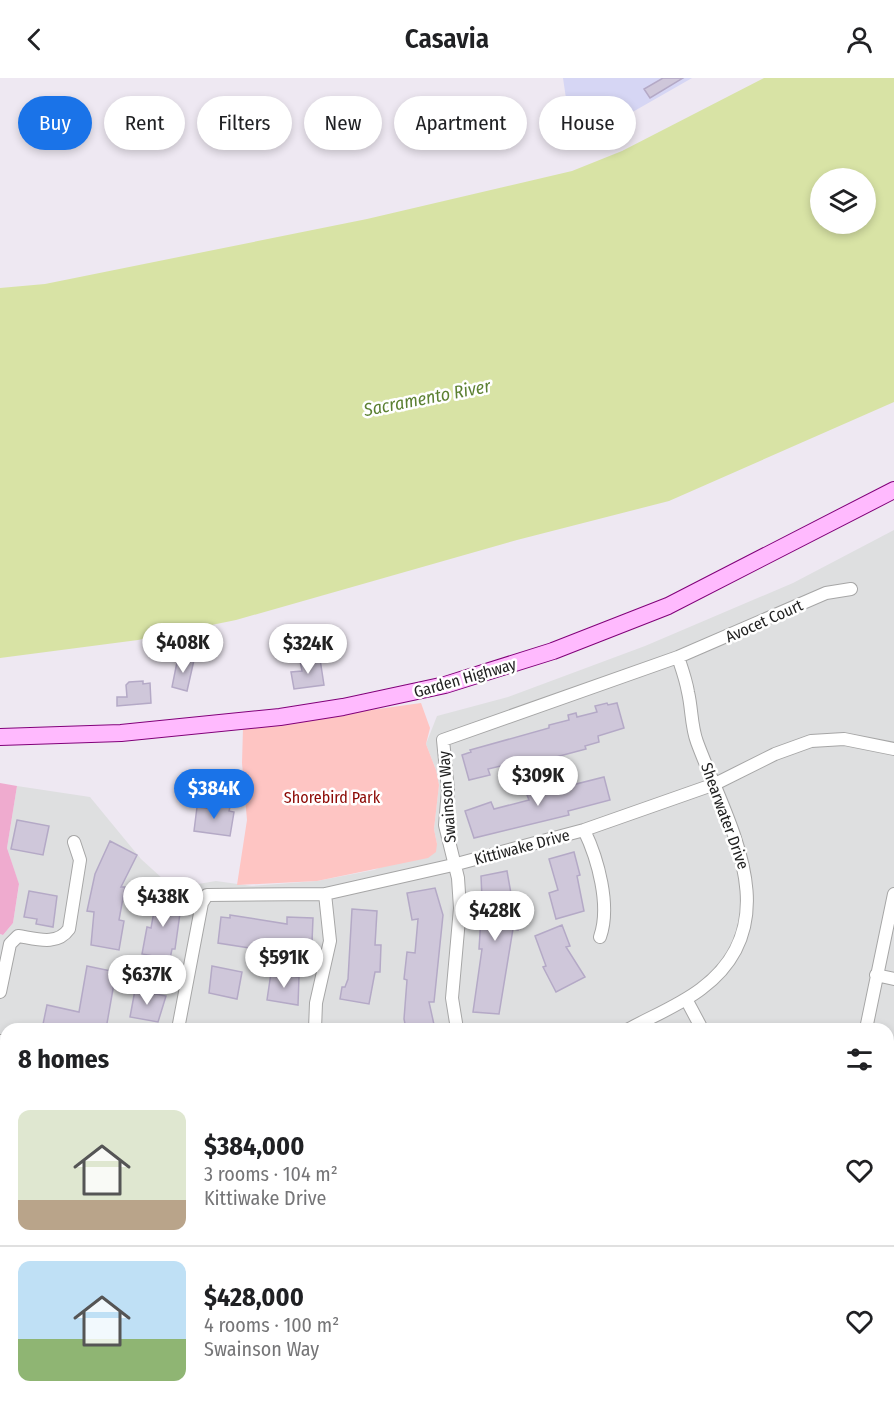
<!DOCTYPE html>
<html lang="en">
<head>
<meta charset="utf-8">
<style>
	:root { --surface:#fff; --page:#f2f2f2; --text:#202124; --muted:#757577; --line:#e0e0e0; --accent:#1a73e8 }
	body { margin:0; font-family:"Fira Sans Condensed",sans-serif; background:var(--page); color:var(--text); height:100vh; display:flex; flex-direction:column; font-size:22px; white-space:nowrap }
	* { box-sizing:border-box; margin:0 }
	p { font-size:20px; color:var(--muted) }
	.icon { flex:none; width:33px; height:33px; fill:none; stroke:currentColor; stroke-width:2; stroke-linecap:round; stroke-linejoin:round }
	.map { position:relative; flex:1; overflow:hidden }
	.details { position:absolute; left:0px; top:945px; width:894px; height:386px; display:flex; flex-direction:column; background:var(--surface); border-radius:18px 18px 0 0; box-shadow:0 3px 9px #0003 }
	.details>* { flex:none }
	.top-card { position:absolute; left:18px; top:18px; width:858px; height:54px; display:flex; gap:12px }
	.controls { position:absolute; left:810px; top:90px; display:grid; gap:12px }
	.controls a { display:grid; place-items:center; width:66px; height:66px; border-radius:50%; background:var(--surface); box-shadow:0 3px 9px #0003; font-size:30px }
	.price { position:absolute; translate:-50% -51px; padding:0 14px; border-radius:21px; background:#fff; color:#222; font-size:20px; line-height:39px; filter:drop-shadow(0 2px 3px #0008) }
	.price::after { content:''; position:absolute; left:50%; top:36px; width:18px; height:14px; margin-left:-9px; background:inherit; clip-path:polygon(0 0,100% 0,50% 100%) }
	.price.on { background:var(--accent); color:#fff }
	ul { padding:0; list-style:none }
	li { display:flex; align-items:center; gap:18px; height:150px; padding:0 18px }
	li+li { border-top:2px solid var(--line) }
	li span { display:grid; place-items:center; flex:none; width:168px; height:120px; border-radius:12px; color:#555 }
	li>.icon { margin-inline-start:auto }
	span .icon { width:72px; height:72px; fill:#fffc; stroke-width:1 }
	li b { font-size:26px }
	h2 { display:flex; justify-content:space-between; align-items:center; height:72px; padding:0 18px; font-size:26px }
	.chip { padding:0 21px; border-radius:27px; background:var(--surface); box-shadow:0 3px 9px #0003; font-size:21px; line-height:54px }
	.chip.on { background:var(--accent); color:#fff }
	header { display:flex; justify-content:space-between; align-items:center; height:78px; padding:0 18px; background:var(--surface); font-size:27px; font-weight:600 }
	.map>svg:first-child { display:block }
	.residential { fill:#dedfe0 }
	.commercial { fill:#d6d6f4 }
	.grass { fill:#efabcf }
	.park { fill:#fec5c3 }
	.water { fill:#d8e3a5; fill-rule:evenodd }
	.building { fill:#cfc7da; stroke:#b4a9c6; stroke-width:1.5 }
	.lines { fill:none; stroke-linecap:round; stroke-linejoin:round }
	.street-casing { stroke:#a6a6a6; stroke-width:14 }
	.secondary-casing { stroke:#810079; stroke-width:18 }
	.street { stroke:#fff; stroke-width:12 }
	.secondary { stroke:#ffbafe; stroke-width:16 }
	.labels { text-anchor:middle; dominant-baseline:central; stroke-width:5; stroke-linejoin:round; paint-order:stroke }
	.street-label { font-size:16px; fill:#222; stroke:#fff }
	.park-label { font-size:16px; fill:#8c0803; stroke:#fff }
	.water-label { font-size:18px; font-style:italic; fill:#5c8032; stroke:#fff }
</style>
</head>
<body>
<header><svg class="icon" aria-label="back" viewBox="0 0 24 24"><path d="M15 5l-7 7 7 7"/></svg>Casavia<svg class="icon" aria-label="person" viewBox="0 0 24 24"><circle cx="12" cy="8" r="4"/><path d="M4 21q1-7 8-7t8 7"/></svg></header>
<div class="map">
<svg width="894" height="1330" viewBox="0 0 894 1330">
	<rect width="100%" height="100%" fill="#eee8f2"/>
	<path class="residential" d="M894,452V1330H807L800,1325L888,1324V951H6V1324L321,1325L304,1330H0V856L3,857L13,845L19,807L7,770L17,708L90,719L141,781L185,821L198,806L216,803L252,808L317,803L374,792L437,766L434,751L439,707L436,692L426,666L437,638L508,619L645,568L793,505Z
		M410,1324H718L720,1330H391Z"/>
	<path class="commercial" d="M563,0H692L573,68Z"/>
	<path class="grass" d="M0,705L17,708L7,770L19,806L13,845L3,857L0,856Z"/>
	<path class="park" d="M421,625L430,650L426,666L436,692L439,707L434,751L437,766L436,774L428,780L317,803L237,807L247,742L242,685L243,650Z"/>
	<path class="water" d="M764,0H894V324L669,423L517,462L236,542L138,562L0,580V210L45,206L367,141L572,93L622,73ZM820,100H866V146H820Z"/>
	<path class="building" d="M663,0H683L650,20L644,11Z
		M178,579L194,582L187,613L172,609Z
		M320,581L324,607L294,611L291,594L302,593L300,583Z
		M143,603V606L150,605L151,625L117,628V619H127L126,607L129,604Z
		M607,625L608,627L617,625L624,650L598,658L599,664L585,668L586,671L522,688L521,683L488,691L490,697L469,702L462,677L471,674L470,672L549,650V647L569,642L568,637L576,635L577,639L597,634L595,628Z
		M604,699L610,722L568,733L569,737L474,760L465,733L491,724L494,731L529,722L527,717L552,710L550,703L559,701L560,704L574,700L576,706Z
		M213,727L230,729L229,733L234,734L230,758L194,753L197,729L212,731Z
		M17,742L49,748L43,777L11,771Z
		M110,763L137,777L121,809H125L119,842L124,843L119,872L91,867L94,834L87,833L95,796Z
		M574,774L580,797L577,798L584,833L556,841L549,815L558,812L549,781Z
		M507,793L513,827L517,828L515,843H519L518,852L513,851L499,936L473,934L482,871H479L481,839H485L488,819L482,820L481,798Z
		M435,810L443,837L434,924H429L435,951H406L404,941L407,902L404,901L407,874L415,875L418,841L412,842L407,815Z
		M29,813L57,818L53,849L36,846L37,841L24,839Z
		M157,817L182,821L175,871H172L170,881L142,876L147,849L151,850Z
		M352,831L377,833L375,867H381L380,894H375L369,926L340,921L342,909H345L348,901Z
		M230,837L287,846V839L313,840L312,864L277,863L276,874L218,865L221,839L230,840Z
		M562,847L570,868L566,869L585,899L556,914L543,889L546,888L535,858Z
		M87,888L116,894L106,951H42L47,927L79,934Z
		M212,888L242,894L237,921L209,915Z
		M271,895L299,899L298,927L267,922Z
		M135,912L166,918L158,944L130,939Z"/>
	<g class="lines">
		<g class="street-casing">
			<path id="street" d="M584,752C598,781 611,828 600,859
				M876,897L894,901
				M0,914L10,866L18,858C37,861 57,868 69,851L80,782L74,764
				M686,921L702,951
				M178,951L202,825L207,817L325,816L453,787L584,752L715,706L775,676L811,663L844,661L894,671
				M315,951L316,925L330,863L325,816
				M457,951L452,920L460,830L458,800L445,747L448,712L443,662L678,579L826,515L851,511
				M629,951C653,938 680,927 701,911C791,844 726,743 697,664C691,648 692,631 688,614C686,602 682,591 678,579
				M866,951L894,816
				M0,963L6,964
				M888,1038L894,1047
				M0,1060L6,1061
				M888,1066L894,1061
				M0,1166L6,1177
				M0,1211L6,1181
				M888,1236L894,1231
				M224,1324L225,1330
				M731,1324L734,1330
				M351,1330L372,1324
				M593,1330L607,1324"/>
		</g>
		<g class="secondary-casing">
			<path id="secondary" d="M0,659L121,655L280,639L343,629L445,607L553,573L668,528L894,412"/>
		</g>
		<use href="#street" class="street"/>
		<use href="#secondary" class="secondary"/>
	</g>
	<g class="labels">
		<g class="street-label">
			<text transform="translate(764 543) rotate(-24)">Avocet Court</text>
			<text transform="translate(465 600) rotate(-16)">Garden Highway</text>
			<text transform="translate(447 719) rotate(-94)">Swainson Way</text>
			<text transform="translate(725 738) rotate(70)">Shearwater Drive</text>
			<text transform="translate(522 769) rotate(-15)">Kittiwake Drive</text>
		</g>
		<g class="park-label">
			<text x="332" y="719">Shorebird Park</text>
		</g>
		<g class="water-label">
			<text transform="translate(427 320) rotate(-11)">Sacramento River</text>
		</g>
	</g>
</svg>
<div class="controls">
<a><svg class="icon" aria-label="layers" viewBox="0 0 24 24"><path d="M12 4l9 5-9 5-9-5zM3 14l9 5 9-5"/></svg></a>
</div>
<b class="price" style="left:183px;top:596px">$408K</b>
<b class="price" style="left:308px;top:597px">$324K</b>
<b class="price" style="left:538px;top:729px">$309K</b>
<b class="price on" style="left:214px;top:742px">$384K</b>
<b class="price" style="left:163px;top:850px">$438K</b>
<b class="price" style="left:495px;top:864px">$428K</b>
<b class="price" style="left:284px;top:911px">$591K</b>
<b class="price" style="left:147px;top:928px">$637K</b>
<div class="top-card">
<a class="chip on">Buy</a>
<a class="chip">Rent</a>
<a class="chip">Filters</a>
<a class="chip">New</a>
<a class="chip">Apartment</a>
<a class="chip">House</a>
</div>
<section class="details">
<h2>8 homes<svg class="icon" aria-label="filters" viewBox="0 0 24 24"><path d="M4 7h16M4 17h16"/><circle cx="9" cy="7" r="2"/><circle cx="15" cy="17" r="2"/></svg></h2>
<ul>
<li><span style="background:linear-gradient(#dfe7d0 75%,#b9a48a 0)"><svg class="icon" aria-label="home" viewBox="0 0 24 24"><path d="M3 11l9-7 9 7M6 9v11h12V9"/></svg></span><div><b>$384,000</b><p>3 rooms · 104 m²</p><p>Kittiwake Drive</p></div><svg class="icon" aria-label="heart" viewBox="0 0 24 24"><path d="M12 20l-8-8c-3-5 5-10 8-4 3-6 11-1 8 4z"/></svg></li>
<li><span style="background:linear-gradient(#bfe0f5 65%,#8fb573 0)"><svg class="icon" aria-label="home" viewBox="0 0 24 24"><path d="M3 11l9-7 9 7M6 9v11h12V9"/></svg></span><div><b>$428,000</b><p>4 rooms · 100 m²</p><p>Swainson Way</p></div><svg class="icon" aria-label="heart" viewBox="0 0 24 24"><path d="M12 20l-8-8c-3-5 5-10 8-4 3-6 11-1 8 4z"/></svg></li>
</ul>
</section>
</div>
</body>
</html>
